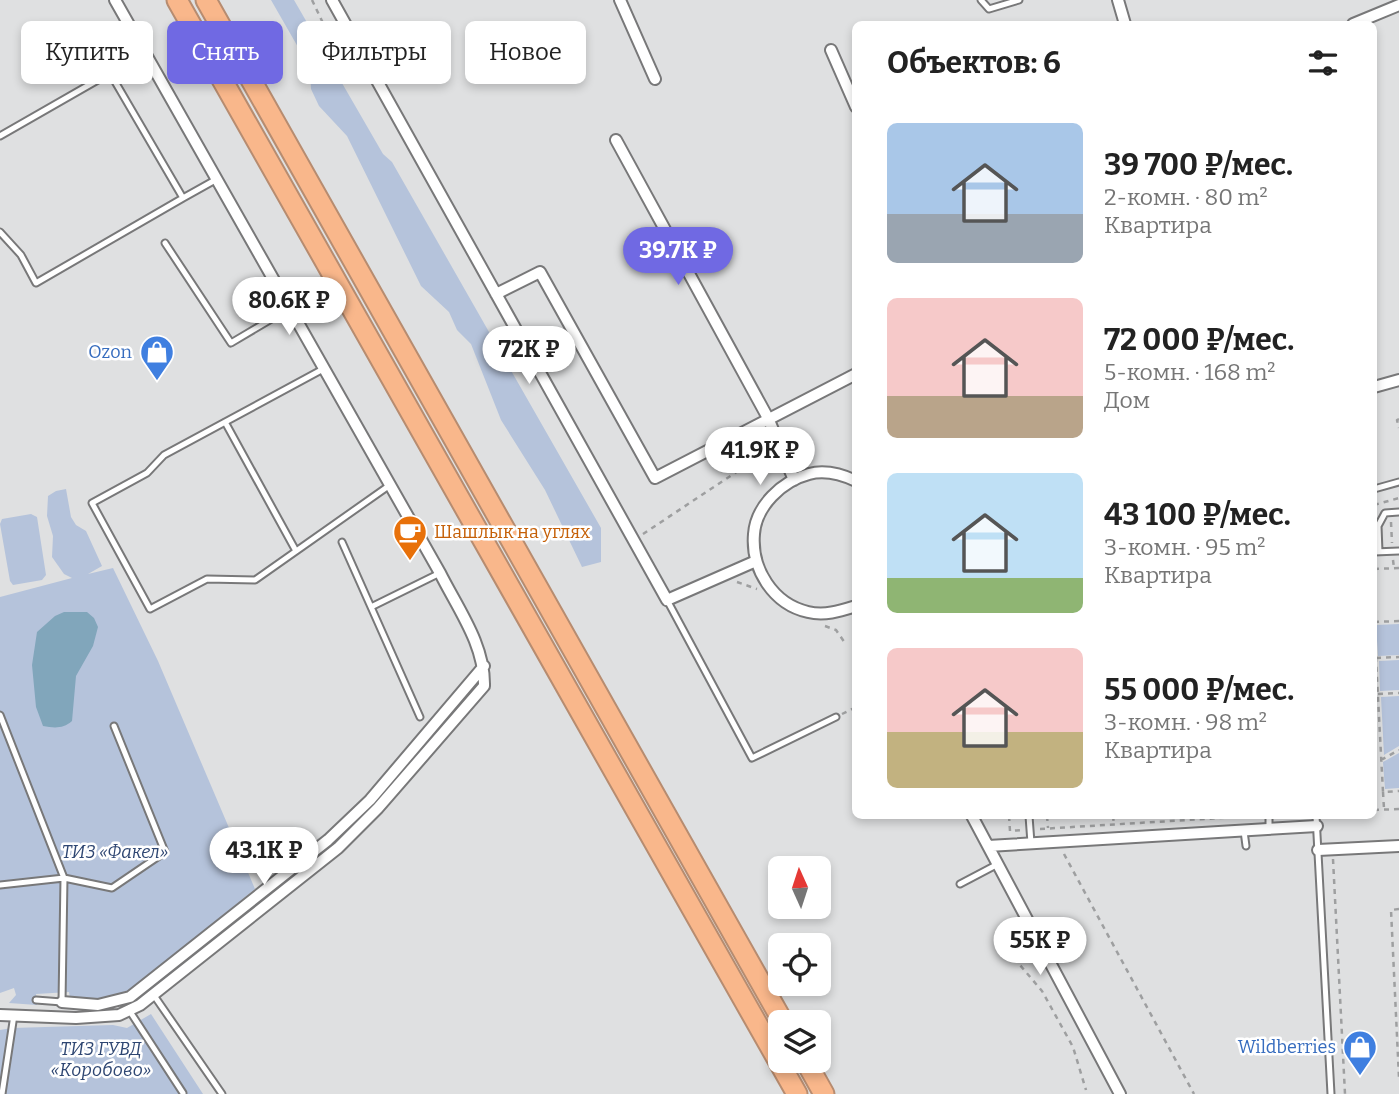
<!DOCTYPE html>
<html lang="ru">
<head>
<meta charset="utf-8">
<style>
	:root { --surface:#fff; --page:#f2f2f2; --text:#222; --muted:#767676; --accent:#7069e3 }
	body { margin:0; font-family:Bitter,serif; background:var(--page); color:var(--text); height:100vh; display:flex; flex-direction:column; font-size:26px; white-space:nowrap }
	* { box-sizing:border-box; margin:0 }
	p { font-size:23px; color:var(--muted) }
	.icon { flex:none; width:38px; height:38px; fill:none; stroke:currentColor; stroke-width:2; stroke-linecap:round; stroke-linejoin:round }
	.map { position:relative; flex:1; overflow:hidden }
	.details { position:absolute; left:852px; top:21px; width:525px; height:798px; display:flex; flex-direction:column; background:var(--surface); border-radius:10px; box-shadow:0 4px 10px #0003 }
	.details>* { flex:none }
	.top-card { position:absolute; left:21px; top:21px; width:665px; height:63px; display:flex; gap:14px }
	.needle { width:46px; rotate:357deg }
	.buttons { position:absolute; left:768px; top:856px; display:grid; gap:14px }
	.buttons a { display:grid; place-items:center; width:63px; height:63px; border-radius:10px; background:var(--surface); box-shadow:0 4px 10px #0003; font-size:35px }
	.price { position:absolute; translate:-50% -60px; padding:0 16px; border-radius:24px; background:#fff; color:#222; font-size:23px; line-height:46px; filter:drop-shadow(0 2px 4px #0008) }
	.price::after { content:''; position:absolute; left:50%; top:42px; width:21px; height:16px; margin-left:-10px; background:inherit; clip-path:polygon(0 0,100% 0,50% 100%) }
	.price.current { background:var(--accent); color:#fff }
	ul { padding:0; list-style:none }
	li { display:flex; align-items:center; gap:21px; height:175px; padding:0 35px }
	li span { display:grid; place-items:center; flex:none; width:196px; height:140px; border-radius:10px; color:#555 }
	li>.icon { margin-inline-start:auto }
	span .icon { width:84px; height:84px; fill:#fffc; stroke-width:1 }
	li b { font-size:30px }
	h2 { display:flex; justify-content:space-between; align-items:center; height:84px; padding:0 35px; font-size:30px }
	.pill { padding:0 24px; border-radius:10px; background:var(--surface); box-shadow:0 4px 10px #0003; font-size:24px; line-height:63px }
	.pill.current { background:var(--accent); color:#fff }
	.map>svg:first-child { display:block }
	.green { fill:#b5c3db }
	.water { fill:#81a6bb }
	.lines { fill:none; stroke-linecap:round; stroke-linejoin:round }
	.lane-casing { stroke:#787879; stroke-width:9 }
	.street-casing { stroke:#787879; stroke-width:14 }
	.highway-casing { stroke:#b78c70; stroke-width:23 }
	.path { stroke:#9e9fa0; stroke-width:2.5; stroke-dasharray:5 5; stroke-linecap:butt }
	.lane { stroke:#fff; stroke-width:5 }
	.street { stroke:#fff; stroke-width:10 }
	.highway { stroke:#f9b78b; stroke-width:19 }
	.labels { text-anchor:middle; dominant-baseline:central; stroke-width:5; stroke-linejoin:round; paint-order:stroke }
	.shop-label { font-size:18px; fill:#366cbe; stroke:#fff; text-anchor:end }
	.food-label { font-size:18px; fill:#c56008; stroke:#fff; text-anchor:start }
	.park-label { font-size:18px; font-style:italic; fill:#2e4672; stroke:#fff }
</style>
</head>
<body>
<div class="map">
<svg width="1399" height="1094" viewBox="0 0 1399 1094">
	<rect width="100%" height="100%" fill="#dfe0e1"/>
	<path class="green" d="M271,0H294L383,154L392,162L601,528V562L582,567L545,490L501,420L471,344L457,330L449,312L421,286L347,136L319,106L311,89L310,68Z
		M66,489L71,517L76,525L86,531L102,566L88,574L113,568L158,661L255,889L132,989L98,1001L70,998L69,992L36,994L37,1005L9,1003L16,995L14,988L0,993V597L72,578L64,574L52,557L53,536L47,516L48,496L56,491Z
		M31,514L37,517L46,575L42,580L13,585L10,581L0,524L2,519Z
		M1399,624V655L1378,656L1376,625Z
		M1399,660V690L1380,691L1379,661Z
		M1399,696V746L1384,755L1381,697Z
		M1399,753V788L1385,789L1383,762Z
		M151,1014L203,1094H0V1030L12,1028L113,1025L127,1028Z"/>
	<path class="water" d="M64,612H87L94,618L98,627L93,646L76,676L72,721C63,729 54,728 43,726L36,707L32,665L37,632L55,616Z"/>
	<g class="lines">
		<g class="lane-casing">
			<path id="lane" d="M981,0L989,9L1019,0
				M144,53L110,73L183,198L217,179
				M0,136L110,73
				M0,232L21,255L36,283L183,198
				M165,243L231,343L290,308
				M325,368L164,455L147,473L92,503L150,609L207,579L255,580L390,485
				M225,422L296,551
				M1374,489L1399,482
				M342,542L371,607
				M1374,552L1399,551
				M1379,552L1378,526L1385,513L1399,512
				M667,600L752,758L836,717
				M0,715L64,878L62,1002L36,1000
				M420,717L371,607L440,573
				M1029,816L1031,843
				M1269,816V829
				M1316,816L1331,1094
				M1244,831L1246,846
				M960,884L998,864
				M0,885L64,878L112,888L165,852L114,726
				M153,994L222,1094
				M129,1010L183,1093
				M2,1094L14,1015"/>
		</g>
		<g class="street-casing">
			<path id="street" d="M332,0L667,600L756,561
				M620,0L655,79
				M1118,0L1125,24
				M1353,24L1399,5
				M831,50L856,107
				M616,140L768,418L794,480
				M496,294L540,272L655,478L856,374
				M1374,387L1399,380
				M856,481C841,474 824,470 809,474C782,481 756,506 754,534C751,569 773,604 808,612C825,616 840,611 856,606
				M972,816L988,846L1317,826
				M988,846L1120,1094
				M1318,850L1399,846
				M62,1002L98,1005L130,997L328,840L370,800L484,666
				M0,1015L76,1018L119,1015L140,1005L338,848L378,808L484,686C485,645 458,609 440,573L115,0"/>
		</g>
		<g class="highway-casing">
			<path id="highway" d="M177,0L797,1094
				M206,0L783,1022
				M805,1060L824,1094"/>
		</g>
		<path class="path" d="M312,0L331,40
			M1399,419L1397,420L1399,428
			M1374,505L1399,498
			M1391,522L1392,543
			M643,534L765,453
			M1393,560L1394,568
			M1374,569L1399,568
			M737,582L757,589
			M1399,621L1374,622L1383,792L1399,791
			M825,626L836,630L845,643
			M1376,658L1399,657
			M1378,694L1399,693
			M842,714L856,707
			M1381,760L1399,750
			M1383,792L1384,809
			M1374,810L1399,809
			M1009,816L1010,831L1023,830
			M1047,816L1048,828
			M1113,816L1114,825
			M1040,829L1253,816
			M1064,854L1194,1094
			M1333,859L1345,1094
			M1399,909L1391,910L1399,1078
			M1014,958L1042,991L1073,1047L1086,1090"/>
		<use href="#lane" class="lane"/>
		<use href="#street" class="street"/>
		<use href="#highway" class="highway"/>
	</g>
	<defs>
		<g id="shop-pin" transform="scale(1.75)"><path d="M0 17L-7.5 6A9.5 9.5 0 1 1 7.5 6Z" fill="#3f7fe0" stroke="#fff"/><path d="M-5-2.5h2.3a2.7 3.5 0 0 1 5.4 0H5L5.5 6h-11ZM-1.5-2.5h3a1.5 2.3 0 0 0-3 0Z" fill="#fff"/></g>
		<g id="cafe-pin" transform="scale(1.75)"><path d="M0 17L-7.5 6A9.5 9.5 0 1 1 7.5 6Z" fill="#e8710a" stroke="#fff"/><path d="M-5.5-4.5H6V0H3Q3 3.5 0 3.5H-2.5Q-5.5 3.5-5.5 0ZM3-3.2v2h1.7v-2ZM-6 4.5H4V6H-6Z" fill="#fff"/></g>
	</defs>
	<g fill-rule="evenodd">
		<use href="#shop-pin" x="157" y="352"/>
		<use href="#cafe-pin" x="410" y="532"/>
		<use href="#shop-pin" x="1360" y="1047"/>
	</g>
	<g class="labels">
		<g class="shop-label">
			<text x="132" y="352">Ozon</text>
			<text x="1336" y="1047">Wildberries</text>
		</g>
		<g class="food-label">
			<text x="434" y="532">Шашлык на углях</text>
		</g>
		<g class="park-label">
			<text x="115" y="852">ТИЗ «Факел»</text>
			<text x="101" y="1049">ТИЗ ГУВД<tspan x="101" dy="21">«Коробово»</tspan></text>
		</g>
	</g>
</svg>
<div class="buttons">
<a><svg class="needle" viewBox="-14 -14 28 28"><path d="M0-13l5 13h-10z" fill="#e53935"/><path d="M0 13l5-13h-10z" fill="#767676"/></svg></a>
<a><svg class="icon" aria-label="locate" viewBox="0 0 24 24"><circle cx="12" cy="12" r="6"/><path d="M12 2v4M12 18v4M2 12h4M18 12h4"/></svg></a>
<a><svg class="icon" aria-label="layers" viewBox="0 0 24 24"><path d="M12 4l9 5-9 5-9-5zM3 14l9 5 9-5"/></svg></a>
</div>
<b class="price current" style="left:678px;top:287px">39.7K ₽</b>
<b class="price" style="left:289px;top:337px">80.6K ₽</b>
<b class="price" style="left:529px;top:386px">72K ₽</b>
<b class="price" style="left:760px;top:487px">41.9K ₽</b>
<b class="price" style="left:264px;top:887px">43.1K ₽</b>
<b class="price" style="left:1040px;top:977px">55K ₽</b>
<div class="top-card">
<a class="pill">Купить</a>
<a class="pill current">Снять</a>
<a class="pill">Фильтры</a>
<a class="pill">Новое</a>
</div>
<section class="details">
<h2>Объектов: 6<svg class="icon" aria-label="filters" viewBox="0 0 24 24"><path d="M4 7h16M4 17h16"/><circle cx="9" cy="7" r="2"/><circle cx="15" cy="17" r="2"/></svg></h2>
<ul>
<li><span style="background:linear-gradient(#a9c7e8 65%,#9aa5b1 0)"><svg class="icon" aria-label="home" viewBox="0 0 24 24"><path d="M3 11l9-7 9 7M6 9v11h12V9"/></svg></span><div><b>39 700 ₽/мес.</b><p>2-комн. · 80 m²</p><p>Квартира</p></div></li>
<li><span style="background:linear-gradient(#f6c9c9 70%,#b9a48a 0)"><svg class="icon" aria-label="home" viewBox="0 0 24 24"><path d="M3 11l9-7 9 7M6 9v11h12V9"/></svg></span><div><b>72 000 ₽/мес.</b><p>5-комн. · 168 m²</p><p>Дом</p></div></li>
<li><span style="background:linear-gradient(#bfe0f5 75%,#8fb573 0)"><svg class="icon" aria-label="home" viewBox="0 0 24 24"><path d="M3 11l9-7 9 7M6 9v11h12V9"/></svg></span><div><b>43 100 ₽/мес.</b><p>3-комн. · 95 m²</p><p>Квартира</p></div></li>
<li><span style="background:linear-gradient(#f6c9c9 60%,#c2b280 0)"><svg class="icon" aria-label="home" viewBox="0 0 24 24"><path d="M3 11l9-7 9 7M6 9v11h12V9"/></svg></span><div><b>55 000 ₽/мес.</b><p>3-комн. · 98 m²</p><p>Квартира</p></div></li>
</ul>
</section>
</div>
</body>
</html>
